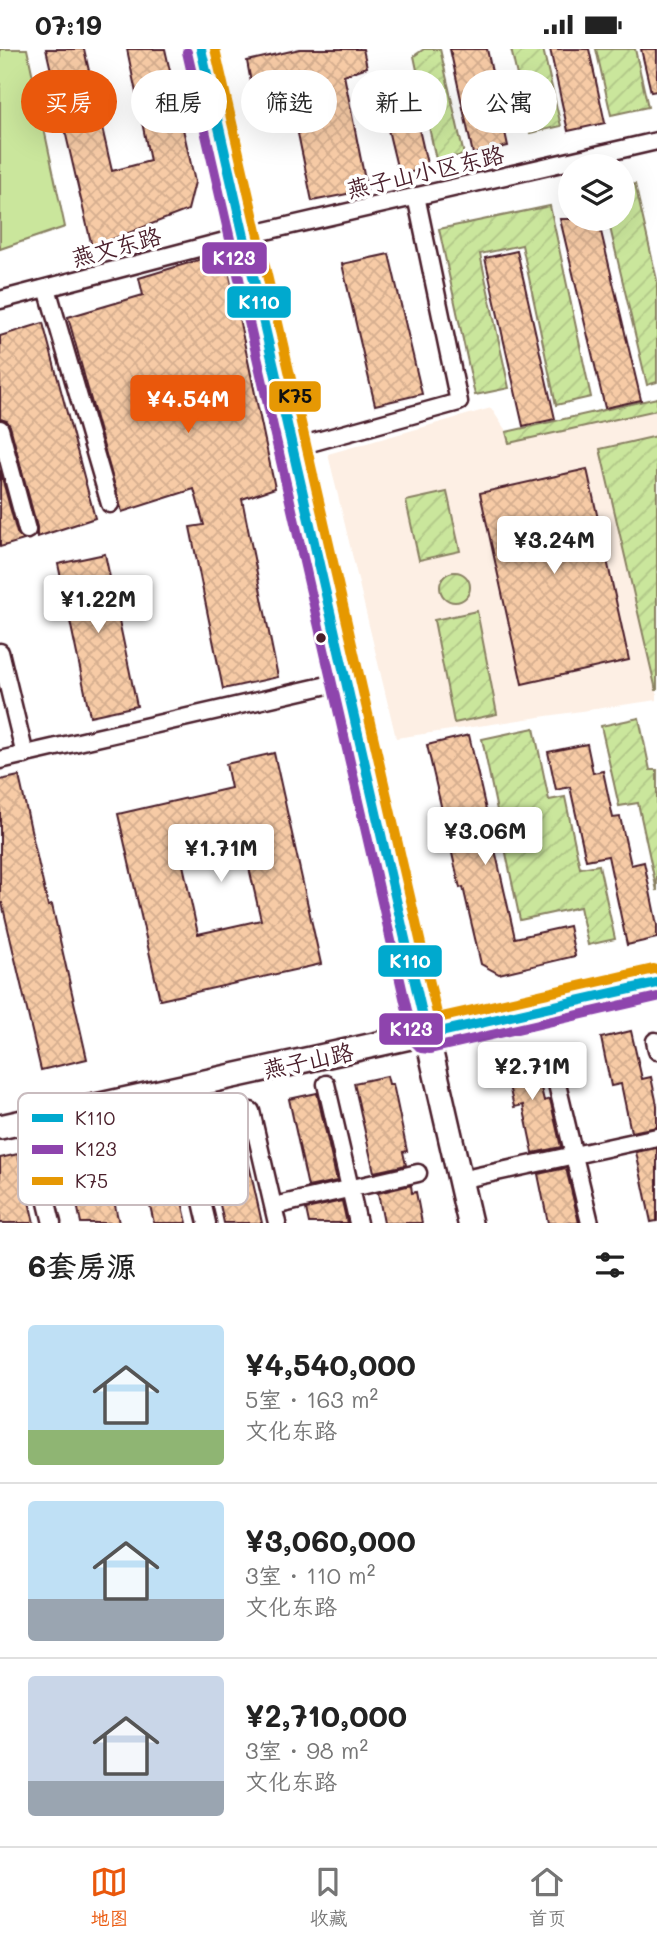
<!DOCTYPE html>
<html lang="zh">
<head>
<meta charset="utf-8">
<style>
	:root { --surface:#fff; --page:#f2f2f2; --text:#222; --muted:#767676; --line:#e0e0e0; --accent:#ea580c }
	body { margin:0; font-family:Mali,"LXGW WenKai TC",sans-serif; background:var(--page); color:var(--text); height:100vh; display:flex; flex-direction:column; font-size:26px; white-space:nowrap }
	* { box-sizing:border-box; margin:0 }
	p { font-size:23px; color:var(--muted) }
	.icon { flex:none; width:38px; height:38px; fill:none; stroke:currentColor; stroke-width:2; stroke-linecap:round; stroke-linejoin:round }
	.map { position:relative; height:1174px; overflow:hidden }
	.drawer { display:flex; flex-direction:column; background:var(--surface); flex:1 }
	.drawer>* { flex:none }
	.hud { position:absolute; left:21px; top:21px; width:616px; height:63px; display:flex; gap:14px }
	.fabs { position:absolute; left:558px; top:105px; display:grid; gap:14px }
	.fabs a { display:grid; place-items:center; width:77px; height:77px; border-radius:50%; background:var(--surface); box-shadow:0 7px 28px #0002; font-size:35px }
	.price { position:absolute; translate:-50% -60px; padding:0 16px; border-radius:7px; background:#fff; color:#222; font-size:23px; line-height:46px; filter:drop-shadow(0 2px 4px #0008) }
	.price::after { content:''; position:absolute; left:50%; top:42px; width:21px; height:16px; margin-left:-10px; background:inherit; clip-path:polygon(0 0,100% 0,50% 100%) }
	.price.active { background:var(--accent); color:#fff }
	ul { padding:0; list-style:none }
	li { display:flex; align-items:center; gap:21px; height:175px; padding:0 28px }
	li+li { border-top:2px solid var(--line) }
	li span { display:grid; place-items:center; flex:none; width:196px; height:140px; border-radius:7px; color:#555 }
	li>.icon { margin-inline-start:auto }
	span .icon { width:84px; height:84px; fill:#fffc; stroke-width:1 }
	li b { font-size:30px }
	h2 { display:flex; justify-content:space-between; align-items:center; height:84px; padding:0 28px; font-size:30px }
	.chip { padding:0 24px; border-radius:32px; background:var(--surface); box-shadow:0 7px 28px #0002; font-size:24px; line-height:63px }
	.chip.active { background:var(--accent); color:#fff }
	.status { display:flex; justify-content:space-between; align-items:center; height:49px; padding:0 35px; background:var(--surface); direction:ltr }
	.status svg { height:19px; fill:currentColor }
	.menu { display:flex; justify-content:space-around; align-items:center; height:98px; border-top:2px solid var(--line); background:var(--surface); font-size:19px; color:var(--muted) }
	.menu a { display:grid; justify-items:center; gap:4px }
	.menu .active { color:var(--accent) }
	.map>svg:first-child { display:block }
	.built { fill:#fdefe4 }
	.park { fill:#cae69c; stroke:#8a8264; stroke-width:2 }
	.garden { fill:url(#garden-furrows); stroke:#8a8264; stroke-width:2 }
	.building { fill:url(#building-cross-hatch); stroke:#4a1f2b; stroke-width:2; fill-rule:evenodd }
	.lines { fill:none; stroke-linecap:round; stroke-linejoin:round }
	.street-casing { stroke:#4a1f2b; stroke-width:21 }
	.secondary-casing { stroke:#4a1f2b; stroke-width:28 }
	.street { stroke:#fff; stroke-width:16 }
	.secondary { stroke:#fff; stroke-width:23 }
	.bus-1-casing { stroke:#fff; stroke-width:16 }
	.bus-2-casing { stroke:#fff; stroke-width:16 }
	.bus-3-casing { stroke:#fff; stroke-width:16 }
	.bus-1 { stroke:#00a9ce; stroke-width:10 }
	.bus-2 { stroke:#8e44ad; stroke-width:10 }
	.bus-3 { stroke:#e69804; stroke-width:10 }
	.bus-dot { fill:#4a1f2b; stroke:#fff; stroke-width:2.5 }
	.labels { text-anchor:middle; dominant-baseline:central; stroke-width:7; stroke-linejoin:round; paint-order:stroke }
	.street-label { font-size:23px; fill:#4a1f2b; stroke:#fff }
	.key { fill:#fff; stroke:#c9bcbf; stroke-width:2 }
	.key-label { font-size:19px; fill:#4a1f2b }
	.line-badge { stroke:#fff; stroke-width:2.5 }
	.badge-label { font-size:19px; text-anchor:middle; font-weight:bold; fill:#fff }
	.pale-badge-label { font-size:19px; text-anchor:middle; font-weight:bold; fill:#111 }
</style>
</head>
<body>
<div class="status"><b>07:19</b><svg viewBox="0 0 49 12"><path d="M0 12V9h3v3zM5 12V6h3v6zM10 12V3h3v9zM15 12V0h3v12zM26 1h20v11H26zM47 4h2v5h-2z"/></svg></div>
<div class="map">
<svg width="657" height="1174" viewBox="0 0 657 1174">
	<defs>
		<pattern id="garden-furrows" width="10" height="10" patternUnits="userSpaceOnUse" patternTransform="scale(1.75)"><rect width="10" height="10" fill="#cae69c"/><path d="M-1 1l2-2M0 10L10 0M9 11l2-2" fill="none" stroke="#afc587"/></pattern>
		<pattern id="building-cross-hatch" width="8" height="8" patternUnits="userSpaceOnUse" patternTransform="scale(1.75)"><rect width="8" height="8" fill="#f7cba6"/><path d="M0 0l8 8M0 8l8-8" fill="none" stroke="#d5ae8f"/></pattern>
	</defs>
	<rect width="100%" height="100%" fill="#fff"/>
	<filter id="ink" filterUnits="userSpaceOnUse"><feTurbulence type="fractalNoise" baseFrequency=".0143" numOctaves="2"/><feDisplacementMap in="SourceGraphic" scale="14" xChannelSelector="R" yChannelSelector="G"/><feConvolveMatrix kernelMatrix="1 2 1 2 8 2 1 2 1" color-interpolation-filters="sRGB"/></filter>
	<g filter="url(#ink)">
		<path class="built" d="M657,353V651L396,689L328,405L491,359L508,385Z"/>
		<path class="park" d="M0,0H27L65,178L0,200Z"/>
		<path class="garden" d="M424,0H440L464,106L436,111L414,7Z
			M511,0H543L561,77L530,84Z
			M596,0H635L648,58L611,66Z
			M635,135L657,231V333L647,336L608,170H623V138Z
			M550,157L591,348L556,356L522,196L480,205L509,339L475,346L439,180Z
			M657,349V361L509,394L506,383Z
			M657,387V641H656L600,400Z
			M447,443L460,502L419,511L406,452Z
			M440 538a15 15 0 1 1 30 0a15 15 0 1 1-30 0Z
			M477,562L497,665L454,674L434,571Z
			M639,669L650,721H657V842L638,754L619,757L601,677Z
			M534,679L549,751L565,748L580,819L599,816L615,890L588,896L580,858L520,871L482,690Z"/>
		<path class="building" d="M46,0H84L112,122L150,112L127,0H165L195,133L188,161L92,198Z
			M300,0H363L367,18L344,26L367,141L312,152L289,41L254,50L247,12Z
			M450,0H487L508,97L473,105Z
			M550,0H589L605,74L568,82Z
			M641,0H657V42L651,43Z
			M406,24L428,119L399,126L376,31Z
			M560,170H598L641,351L605,359Z
			M517,202L555,370L523,377L485,209Z
			M225,203L275,439L242,450L278,628L223,640L190,478L204,476L194,440L122,463L68,268L143,246L139,229Z
			M389,205L422,345L375,356L342,215Z
			M43,274L95,469L37,488V478L10,377L7,372L0,370V287Z
			M587,420L629,611L522,635L480,444Z
			M0,421L17,484L24,491L0,498Z
			M105,505L137,657L90,667L58,515Z
			M469,686L515,889L569,877L575,907L499,925L481,915L463,838L460,839L427,696Z
			M587,695L593,724L603,722L613,769L620,768L631,816L644,813L657,876V889L627,896L608,807L586,811L570,738L556,741L548,703Z
			M274,704L321,915L160,951L118,765L231,739L226,715ZM242,788L261,871L198,885L180,802Z
			M19,727L48,857L52,856L87,1010L41,1021L2,854H0V731Z
			M631,982L642,1030L651,1028L657,1056V1078L631,1083L621,1035L611,1037L601,989Z
			M533,1004L544,1052L550,1050L561,1098L533,1104L523,1056L514,1058L503,1011Z
			M387,1027L389,1035H393L407,1102L403,1103L406,1116L374,1123L354,1034Z
			M317,1044L337,1132L308,1138L289,1050Z
			M236,1058L262,1174H224L200,1065Z
			M164,1075L187,1174H154L133,1082Z
			M99,1086L119,1174H81L64,1094Z
			M657,1099V1172L651,1173L636,1103Z
			M18,1105L34,1174H0V1109Z
			M566,1119L579,1174H548L538,1125Z
			M411,1136L412,1144L416,1143L422,1174H384L378,1144Z
			M342,1152L347,1174H309L306,1160Z"/>
		<g class="lines">
			<g class="street-casing">
				<path id="street" d="M47,239L110,455
					M0,251L244,187L657,92
					M0,380L27,481
					M292,399L459,353L416,147
					M0,603L25,706
					M0,711L345,632
					M655,992L657,1002
					M551,1010L590,1174
					M326,1035L358,1174
					M251,1062L277,1174
					M27,1072L52,1174
					M184,1076L207,1174
					M460,1131L657,1088
					M274,1157L418,1124"/>
			</g>
			<g class="secondary-casing">
				<path id="secondary" d="M201,0L470,1174
					M0,1078L657,934"/>
			</g>
			<use href="#street" class="street"/>
			<use href="#secondary" class="secondary"/>
			<g class="bus-1-casing">
				<path id="bus-1" d="M201,0L427,986L657,934"/>
			</g>
			<g class="bus-2-casing">
				<path id="bus-2" d="M187,3L414,992L421,999L430,1000L657,948"/>
			</g>
			<g class="bus-3-casing">
				<path id="bus-3" d="M215,0L438,969L654,920"/>
			</g>
			<use href="#bus-1" class="bus-1"/>
			<use href="#bus-2" class="bus-2"/>
			<use href="#bus-3" class="bus-3"/>
		</g>
	</g>
	<circle class="bus-dot" cx="321" cy="589" r="6"/>
	<g class="labels">
		<g class="street-label">
			<text transform="translate(425 122) rotate(-13)">燕子山小区东路</text>
			<text transform="translate(116 197) rotate(-15)">燕文东路</text>
			<text transform="translate(308 1011) rotate(-12)">燕子山路</text>
		</g>
	</g>
	<rect x="18" y="1044" width="230" height="112" rx="10" class="key"/>
	<rect x="32" y="1065" width="31" height="8" fill="#00a9ce"/>
	<rect x="32" y="1096" width="31" height="9" fill="#8e44ad"/>
	<rect x="32" y="1128" width="31" height="8" fill="#e69804"/>
	<g class="key-label">
		<text x="75" y="1076">K110</text>
		<text x="75" y="1107">K123</text>
		<text x="75" y="1139">K75</text>
	</g>
	<g class="line-badge">
		<rect x="201" y="192" width="67" height="34" rx="7" fill="#8e44ad"/>
		<rect x="226" y="236" width="66" height="34" rx="7" fill="#00a9ce"/>
		<rect x="268" y="331" width="54" height="33" rx="7" fill="#e69804"/>
		<rect x="377" y="895" width="66" height="34" rx="7" fill="#00a9ce"/>
		<rect x="378" y="963" width="66" height="34" rx="7" fill="#8e44ad"/>
	</g>
	<g class="badge-label">
		<text x="234" y="216">K123</text>
		<text x="259" y="260">K110</text>
		<text x="410" y="919">K110</text>
		<text x="411" y="987">K123</text>
	</g>
	<g class="pale-badge-label">
		<text x="295" y="354">K75</text>
	</g>
</svg>
<div class="fabs">
<a><svg class="icon" aria-label="layers" viewBox="0 0 24 24"><path d="M12 4l9 5-9 5-9-5zM3 14l9 5 9-5"/></svg></a>
</div>
<b class="price active" style="left:188px;top:386px">¥4.54M</b>
<b class="price" style="left:554px;top:527px">¥3.24M</b>
<b class="price" style="left:98px;top:586px">¥1.22M</b>
<b class="price" style="left:485px;top:818px">¥3.06M</b>
<b class="price" style="left:221px;top:835px">¥1.71M</b>
<b class="price" style="left:532px;top:1053px">¥2.71M</b>
<div class="hud">
<a class="chip active">买房</a>
<a class="chip">租房</a>
<a class="chip">筛选</a>
<a class="chip">新上</a>
<a class="chip">公寓</a>
</div>
</div>
<section class="drawer">
<h2>6套房源<svg class="icon" aria-label="filters" viewBox="0 0 24 24"><path d="M4 7h16M4 17h16"/><circle cx="9" cy="7" r="2"/><circle cx="15" cy="17" r="2"/></svg></h2>
<ul>
<li><span style="background:linear-gradient(#bfe0f5 75%,#8fb573 0)"><svg class="icon" aria-label="home" viewBox="0 0 24 24"><path d="M3 11l9-7 9 7M6 9v11h12V9"/></svg></span><div><b>¥4,540,000</b><p>5室 · 163 m²</p><p>文化东路</p></div></li>
<li><span style="background:linear-gradient(#bfe0f5 70%,#9aa5b1 0)"><svg class="icon" aria-label="home" viewBox="0 0 24 24"><path d="M3 11l9-7 9 7M6 9v11h12V9"/></svg></span><div><b>¥3,060,000</b><p>3室 · 110 m²</p><p>文化东路</p></div></li>
<li><span style="background:linear-gradient(#c9d6e8 75%,#9aa5b1 0)"><svg class="icon" aria-label="home" viewBox="0 0 24 24"><path d="M3 11l9-7 9 7M6 9v11h12V9"/></svg></span><div><b>¥2,710,000</b><p>3室 · 98 m²</p><p>文化东路</p></div></li>
</ul>
</section>
<nav class="menu">
<a class="active"><svg class="icon" aria-label="map" viewBox="0 0 24 24"><path d="M3 6l6-2 6 2 6-2v14l-6 2-6-2-6 2zM9 4v14M15 6v14"/></svg>地图</a>
<a><svg class="icon" aria-label="saved" viewBox="0 0 24 24"><path d="M7 4h10v16l-5-4-5 4z"/></svg>收藏</a>
<a><svg class="icon" aria-label="home" viewBox="0 0 24 24"><path d="M3 11l9-7 9 7M6 9v11h12V9"/></svg>首页</a>
</nav>
</body>
</html>
